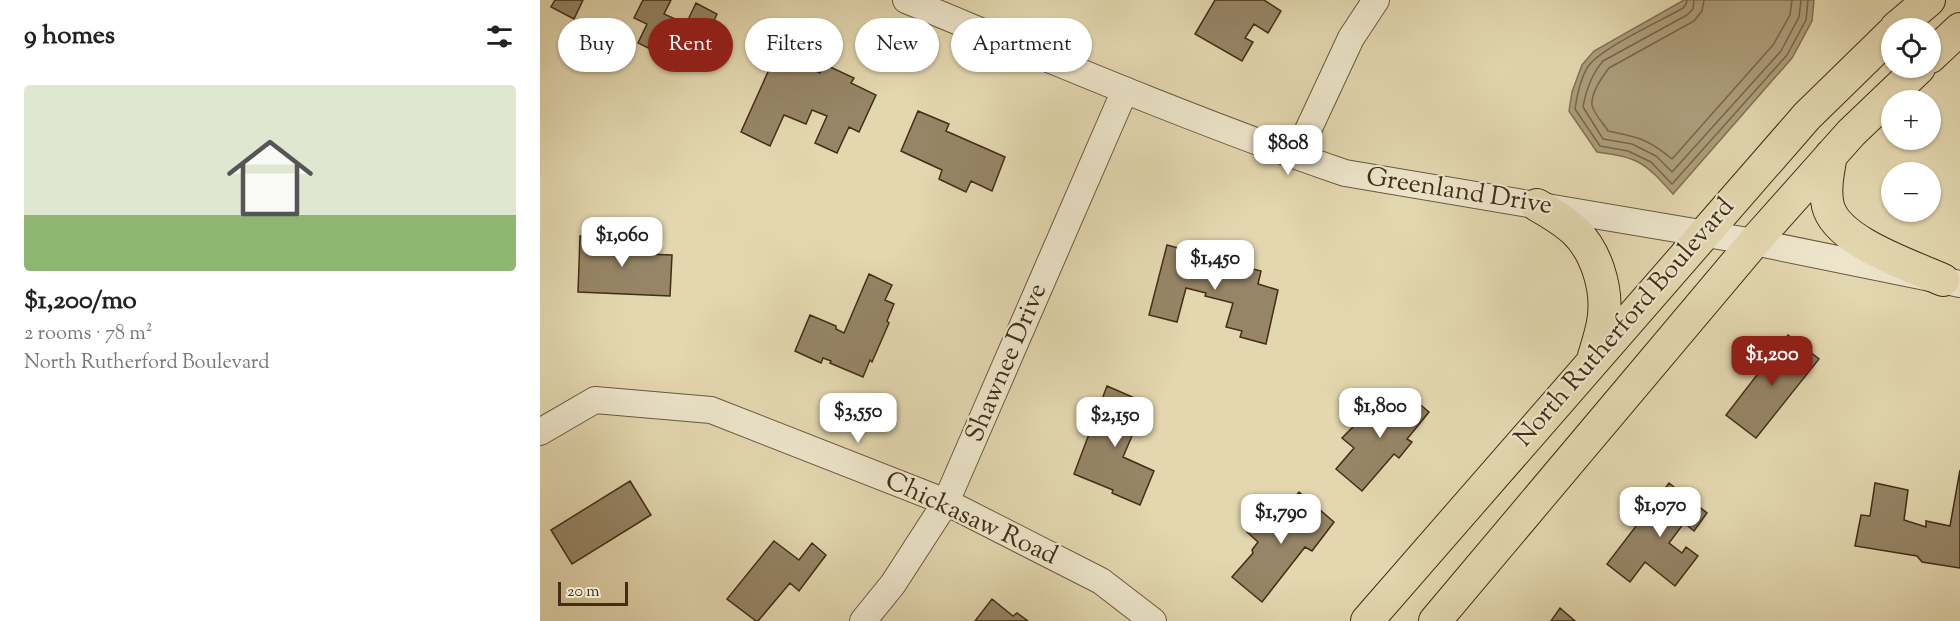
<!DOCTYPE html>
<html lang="en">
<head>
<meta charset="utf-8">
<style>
	:root { --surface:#fff; --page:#f2f2f2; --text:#222; --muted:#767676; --accent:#8f2418 }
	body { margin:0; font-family:"Sorts Mill Goudy",serif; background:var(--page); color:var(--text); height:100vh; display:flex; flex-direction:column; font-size:22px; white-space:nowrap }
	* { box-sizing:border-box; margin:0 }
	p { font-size:20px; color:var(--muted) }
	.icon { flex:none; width:33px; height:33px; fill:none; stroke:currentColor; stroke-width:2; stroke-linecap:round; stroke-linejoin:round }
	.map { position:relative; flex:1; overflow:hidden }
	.sheet { display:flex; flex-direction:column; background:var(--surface); width:540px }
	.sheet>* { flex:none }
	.guide { position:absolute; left:18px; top:18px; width:570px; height:54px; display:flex; gap:12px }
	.fabs { position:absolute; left:1341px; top:18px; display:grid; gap:12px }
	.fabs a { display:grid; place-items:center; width:60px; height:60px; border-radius:50%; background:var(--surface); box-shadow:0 2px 4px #0004; font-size:30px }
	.scale { position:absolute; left:18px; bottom:15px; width:70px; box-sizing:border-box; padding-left:6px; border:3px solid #432d17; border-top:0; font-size:16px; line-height:21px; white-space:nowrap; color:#432d17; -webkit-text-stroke:4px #ede5cb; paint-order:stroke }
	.price { position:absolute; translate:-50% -51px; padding:0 14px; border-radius:12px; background:#fff; color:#222; font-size:20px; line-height:39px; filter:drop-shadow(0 2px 3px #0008) }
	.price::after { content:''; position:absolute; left:50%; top:36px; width:18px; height:14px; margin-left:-9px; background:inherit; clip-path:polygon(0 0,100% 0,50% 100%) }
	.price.current { background:var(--accent); color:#fff }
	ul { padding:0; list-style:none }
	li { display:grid; align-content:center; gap:12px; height:318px; padding:0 24px }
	li span { display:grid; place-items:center; height:186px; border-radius:6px; color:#555 }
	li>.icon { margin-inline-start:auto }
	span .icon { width:108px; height:108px; fill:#fffc; stroke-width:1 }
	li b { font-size:26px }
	h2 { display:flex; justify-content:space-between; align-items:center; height:72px; padding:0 24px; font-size:26px }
	.tag { padding:0 21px; border-radius:27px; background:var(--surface); box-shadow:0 2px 4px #0004; font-size:21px; line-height:54px }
	.tag.current { background:var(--accent); color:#fff }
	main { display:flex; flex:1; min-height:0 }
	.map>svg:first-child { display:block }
	.water { fill:#ad9d7b; stroke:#837053; stroke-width:1.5 }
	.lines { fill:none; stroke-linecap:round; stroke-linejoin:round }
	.shore { stroke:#786549; stroke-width:1.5 }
	.building { fill:#968566; stroke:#432d17; stroke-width:1.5 }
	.minor-casing { stroke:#6b583d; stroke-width:28 }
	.major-casing { stroke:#432d17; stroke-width:34 }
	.minor { stroke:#ede5cb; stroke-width:26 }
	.major { stroke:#e3d7af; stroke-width:32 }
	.labels { text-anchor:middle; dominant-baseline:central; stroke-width:4.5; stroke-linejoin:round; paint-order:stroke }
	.street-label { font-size:26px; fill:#432d17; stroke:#ede5cb }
</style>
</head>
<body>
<main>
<section class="sheet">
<h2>9 homes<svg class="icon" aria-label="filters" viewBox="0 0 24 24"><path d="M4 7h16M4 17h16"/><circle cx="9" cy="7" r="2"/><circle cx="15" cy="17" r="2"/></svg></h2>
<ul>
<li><span style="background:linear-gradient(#dfe7d0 70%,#8fb573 0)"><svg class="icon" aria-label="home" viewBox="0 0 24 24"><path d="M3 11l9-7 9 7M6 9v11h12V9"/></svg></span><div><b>$1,200/mo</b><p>2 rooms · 78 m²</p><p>North Rutherford Boulevard</p></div></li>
</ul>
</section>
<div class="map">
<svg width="1420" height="621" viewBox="0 0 1420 621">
	<rect width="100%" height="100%" fill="#e3d7af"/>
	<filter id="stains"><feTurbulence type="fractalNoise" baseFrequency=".00333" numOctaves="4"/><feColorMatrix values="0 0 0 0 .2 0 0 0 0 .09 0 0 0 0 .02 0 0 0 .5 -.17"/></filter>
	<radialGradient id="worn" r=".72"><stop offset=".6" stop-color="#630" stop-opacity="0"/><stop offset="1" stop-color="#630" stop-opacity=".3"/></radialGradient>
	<path class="water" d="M1144,0H1274L1272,21L1252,58L1133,194C1104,162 1100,158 1057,152L1029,111L1032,92L1042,65L1054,51Z"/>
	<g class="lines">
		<path class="shore" d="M1147,0L1146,4L1143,8C1121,21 1058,49 1047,68C1040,80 1037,95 1035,109L1060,146L1088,151L1111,162L1132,184L1247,55L1266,20L1268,0
			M1154,0L1153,9L1147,15L1063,61C1051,75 1046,90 1043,107L1063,139L1092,144L1116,156L1132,172L1241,51L1259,17L1261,0
			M1164,0L1162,11L1154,21L1069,68C1062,77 1051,93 1052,105C1053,113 1064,124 1068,131C1098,137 1108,139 1132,159L1233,45L1250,15L1252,0"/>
	</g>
	<path class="building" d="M15,0H43L34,19L11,7Z
		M103,0H131L124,14L146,24L156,3L177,14L151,69L98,43L107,24L94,18Z
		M675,0H724L741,11L728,33L714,24L705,38L713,42L702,61L655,34Z
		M236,54L280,73L284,64L314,78L311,83L336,95L319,132L309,127L297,153L275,143L287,116L272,110L266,124L244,115L230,146L201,132Z
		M378,111L409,124L406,131L465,157L452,191L431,181L426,192L399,179L402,170L361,151Z
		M40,236L105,239L104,254L132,255L130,296L38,292Z
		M627,245L653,252L652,256L673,261L674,259L721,271L718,284L738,290L726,344L700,337L702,331L686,327L693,303L665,296L666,293L646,288L637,322L609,315Z
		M329,274L352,285L345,300L354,304L347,321L349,323L332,362L330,360L323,377L290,363L291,361L283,358L281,363L255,351L270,315L296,326V329L304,333Z
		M1248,335L1279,359L1216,438L1186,415Z
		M567,386L606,403L583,457L614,471L600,505L572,493L573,490L534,474Z
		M863,390L889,412L867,439L872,442L859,458L854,454L822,491L796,469L814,448L802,438L817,423L818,425L832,408L842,416Z
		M1420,470V568L1382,562L1377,556L1315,546L1321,515L1330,516L1335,483L1368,490L1364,520L1386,527V521L1410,526Z
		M90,481L111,515L32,564L11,530Z
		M1129,483L1167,513L1154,531L1144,523L1129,543L1142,553L1146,547L1158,556L1135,586L1105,562L1090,582L1067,564Z
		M759,492L794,522L772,551L765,547L722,602L692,577L713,553L712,550L718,542L707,532L721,516L731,525Z
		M234,541L259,560L272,543L286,555L259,591L250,583L218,621H216L187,599Z
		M452,599L473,616L477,613L488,621H435Z
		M1020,608L1035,621H1011Z"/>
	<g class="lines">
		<g class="minor-casing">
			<path id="minor" d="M366,0C511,60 656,122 805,173L1214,242L1420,284
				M756,156L811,38L836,0
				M0,432L55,400L171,410L406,502L561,581L613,621
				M323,621L353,584L406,502L585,90"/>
		</g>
		<g class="major-casing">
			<path id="major" d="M1356,28L1389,0
				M1390,57L1420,29
				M1291,155C1288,172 1284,190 1288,206C1297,242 1372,266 1403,280
				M997,205C1011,213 1025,221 1036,232C1056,252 1067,287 1064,315C1063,328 1058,343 1054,356
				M827,621L1267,116L1352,33
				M895,621L1214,242L1311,133L1379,68"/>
		</g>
		<use href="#minor" class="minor"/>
		<use href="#major" class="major"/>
	</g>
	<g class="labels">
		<g class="street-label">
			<text transform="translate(919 192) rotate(9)">Greenland Drive</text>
			<text transform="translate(1085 323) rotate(-49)">North Rutherford Boulevard</text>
			<text transform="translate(467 363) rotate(-67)">Shawnee Drive</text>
			<text transform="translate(431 519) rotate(25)">Chickasaw Road</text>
		</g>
	</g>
	<rect width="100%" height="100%" filter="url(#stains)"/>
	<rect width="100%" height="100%" fill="url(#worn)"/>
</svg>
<div class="fabs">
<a><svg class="icon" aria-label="locate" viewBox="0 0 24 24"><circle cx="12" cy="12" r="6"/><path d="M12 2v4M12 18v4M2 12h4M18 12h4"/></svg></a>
<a>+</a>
<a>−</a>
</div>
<div class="scale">20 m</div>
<b class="price" style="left:748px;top:176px">$808</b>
<b class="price" style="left:82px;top:268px">$1,060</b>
<b class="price" style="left:675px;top:291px">$1,450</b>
<b class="price current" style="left:1232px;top:387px">$1,200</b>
<b class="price" style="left:840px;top:439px">$1,800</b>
<b class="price" style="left:318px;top:444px">$3,550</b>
<b class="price" style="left:575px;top:448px">$2,150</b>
<b class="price" style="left:1120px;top:538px">$1,070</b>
<b class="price" style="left:741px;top:545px">$1,790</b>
<div class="guide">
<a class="tag">Buy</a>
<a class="tag current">Rent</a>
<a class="tag">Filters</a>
<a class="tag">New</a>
<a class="tag">Apartment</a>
</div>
</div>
</main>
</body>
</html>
